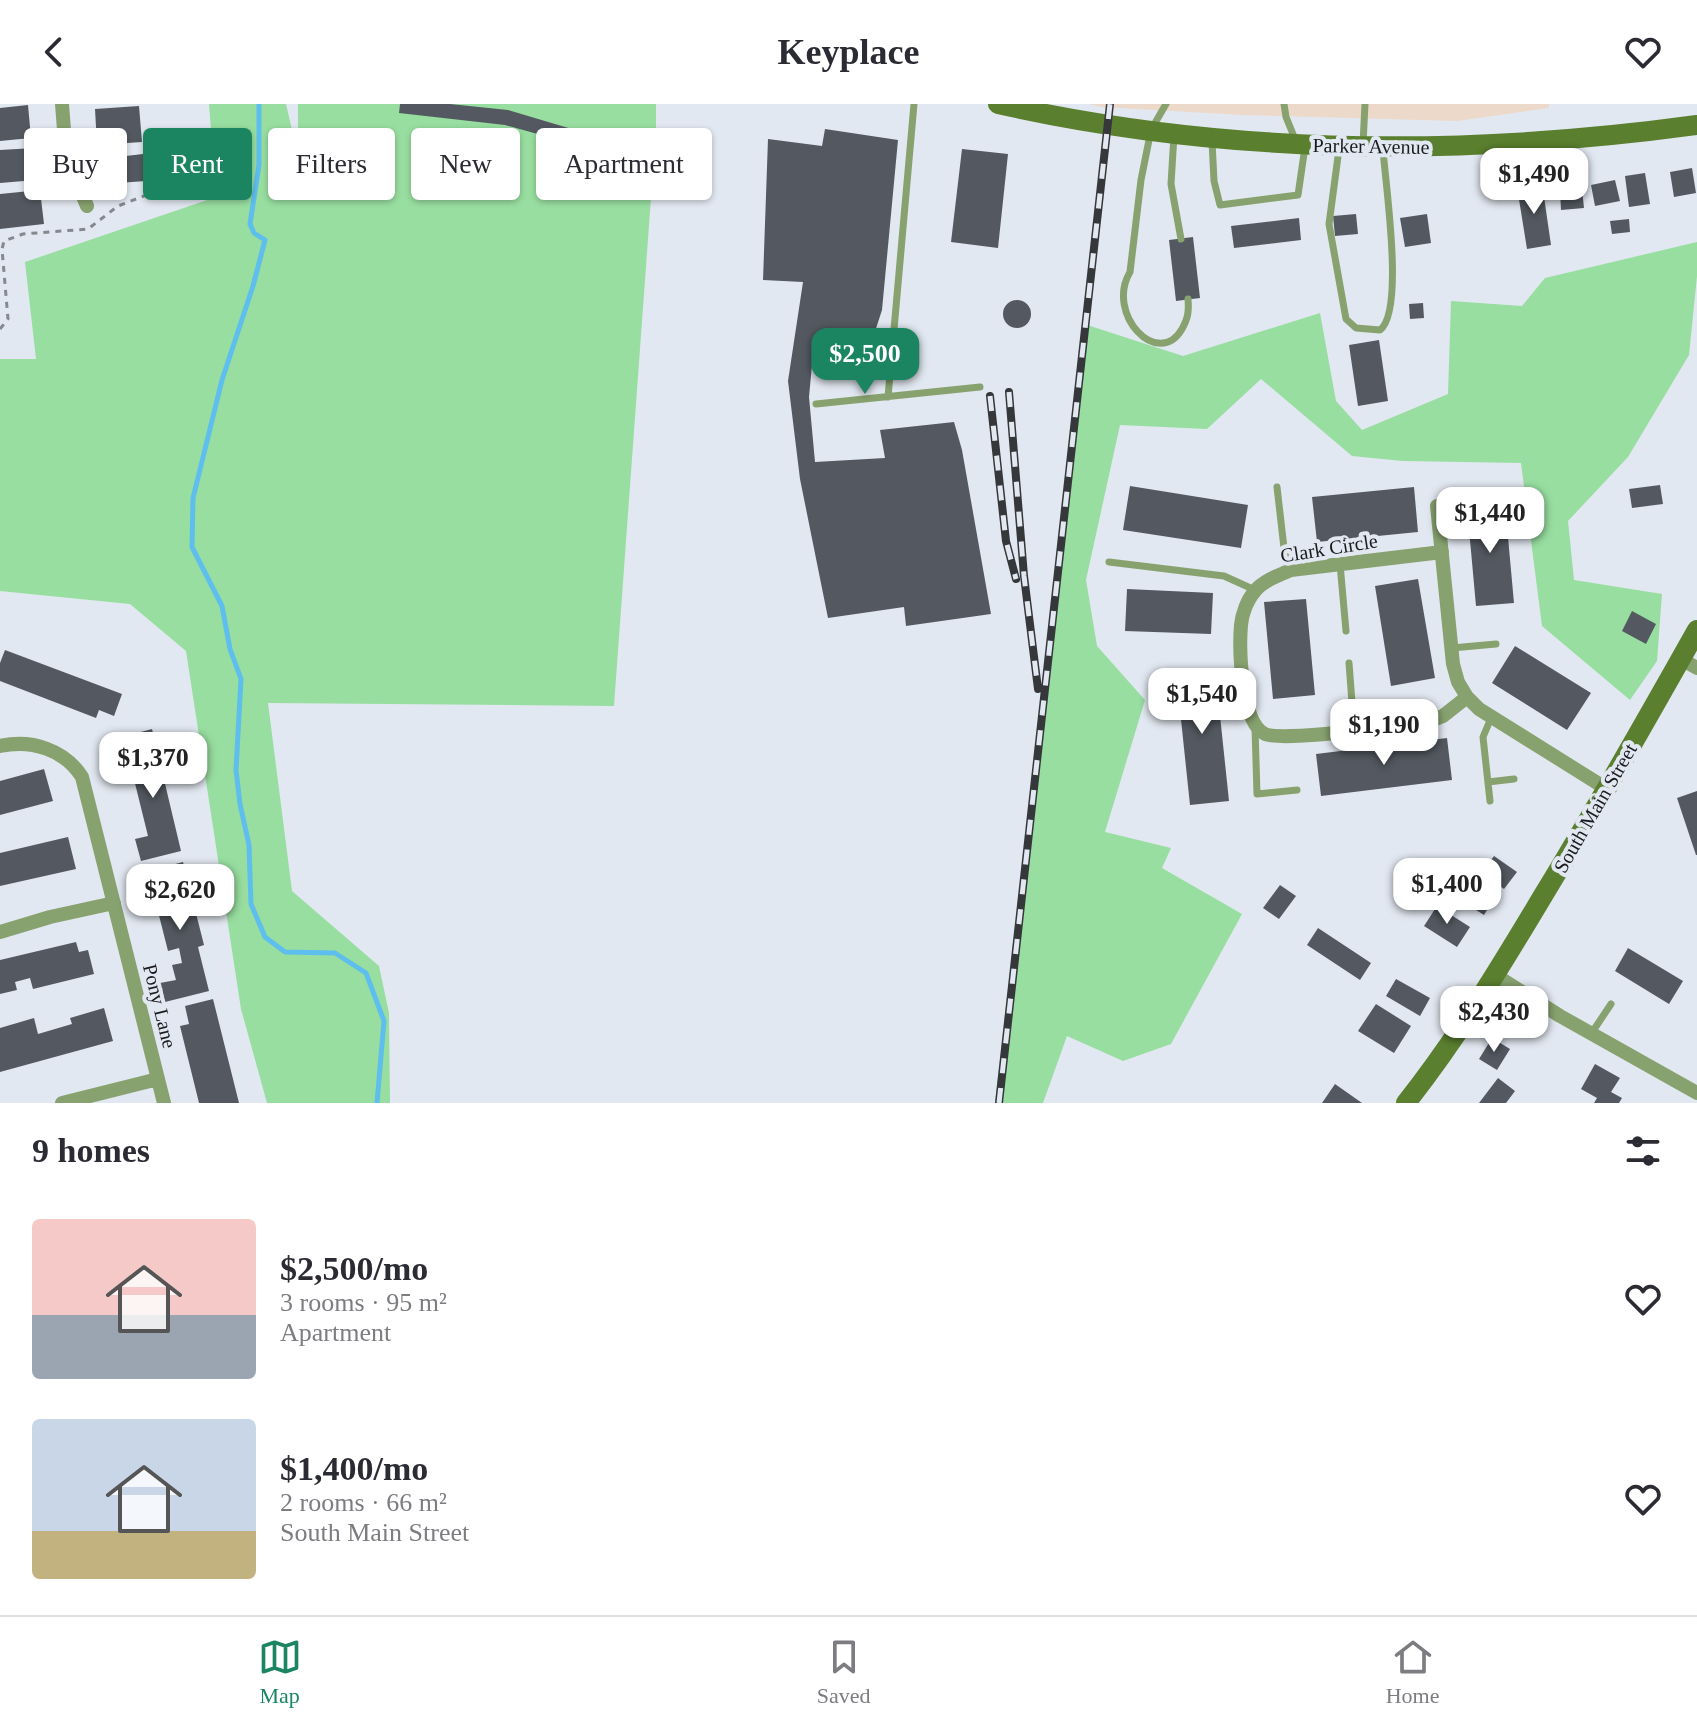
<!DOCTYPE html>
<html lang="en">
<head>
<meta charset="utf-8">
<style>
	:root { --surface:#fff; --page:#f2f2f3; --text:#2b2b33; --muted:#7c7c81; --line:#e1e1e2; --accent:#1b8561 }
	body { margin:0; font-family:Georgia,serif; background:var(--page); color:var(--text); height:100vh; display:flex; flex-direction:column; font-size:30px; white-space:nowrap }
	* { box-sizing:border-box; margin:0 }
	p { font-size:26px; color:var(--muted) }
	.icon { flex:none; width:44px; height:44px; fill:none; stroke:currentColor; stroke-width:2; stroke-linecap:round; stroke-linejoin:round }
	.map { position:relative; height:999px; overflow:hidden }
	.drawer { display:flex; flex-direction:column; background:var(--surface); flex:1 }
	.drawer>* { flex:none }
	.guide { position:absolute; left:24px; top:24px; width:800px; height:72px; display:flex; gap:16px }
	.price { position:absolute; translate:-50% -68px; padding:0 18px; border-radius:16px; background:#fff; color:#222; font-size:26px; line-height:52px; filter:drop-shadow(0 2px 4px #0008) }
	.price::after { content:''; position:absolute; left:50%; top:48px; width:24px; height:18px; margin-left:-12px; background:inherit; clip-path:polygon(0 0,100% 0,50% 100%) }
	.price.current { background:var(--accent); color:#fff }
	ul { padding:0; list-style:none }
	li { display:flex; align-items:center; gap:24px; height:200px; padding:0 32px }
	li span { display:grid; place-items:center; flex:none; width:224px; height:160px; border-radius:8px; color:#555 }
	li>.icon { margin-inline-start:auto }
	span .icon { width:96px; height:96px; fill:#fffc; stroke-width:1 }
	li b { font-size:34px }
	h2 { display:flex; justify-content:space-between; align-items:center; height:96px; padding:0 32px; font-size:34px }
	.tag { padding:0 28px; border-radius:8px; background:var(--surface); box-shadow:0 2px 6px #0004; font-size:28px; line-height:72px }
	.tag.current { background:var(--accent); color:#fff }
	header { display:flex; justify-content:space-between; align-items:center; height:104px; padding:0 32px; background:var(--surface); font-size:36px; font-weight:600 }
	.tabs { display:flex; justify-content:space-around; align-items:center; height:112px; border-top:2px solid var(--line); background:var(--surface); font-size:22px; color:var(--muted) }
	.tabs a { display:grid; justify-items:center; gap:4px }
	.tabs .current { color:var(--accent) }
	.map>svg:first-child { display:block }
	.commercial { fill:#edd9ca }
	.green { fill:#98dea0 }
	.lines { fill:none; stroke-linecap:round; stroke-linejoin:round }
	.stream { stroke:#5ebeed; stroke-width:5 }
	.building { fill:#545961 }
	.path { stroke:#84888f; stroke-width:3; stroke-dasharray:6 6; stroke-linecap:butt }
	.lane { stroke:#88a26f; stroke-width:7 }
	.street { stroke:#88a26f; stroke-width:14 }
	.secondary { stroke:#5a7f2e; stroke-width:20 }
	.rail-casing { stroke:#35373b; stroke-width:8 }
	.rail { stroke:#e2e8f1; stroke-width:5; stroke-dasharray:15; stroke-linecap:butt }
	.labels { text-anchor:middle; dominant-baseline:central; stroke-width:8; stroke-linejoin:round; paint-order:stroke }
	.street-label { font-size:20px; fill:#191b1e; stroke:#e2e8f1 }
</style>
</head>
<body>
<header><svg class="icon" aria-label="back" viewBox="0 0 24 24"><path d="M15 5l-7 7 7 7"/></svg>Keyplace<svg class="icon" aria-label="heart" viewBox="0 0 24 24"><path d="M12 20l-8-8c-3-5 5-10 8-4 3-6 11-1 8 4z"/></svg></header>
<div class="map">
<svg width="1697" height="999" viewBox="0 0 1697 999">
	<rect width="100%" height="100%" fill="#e2e8f1"/>
	<path class="commercial" d="M1089,0H1549V4L1457,17L1242,11L1102,3Z"/>
	<path class="green" d="M209,0H286L298,52V0H656V25L614,602L268,599L292,787L379,862L389,909L390,999H267L241,905L186,547L130,500L0,487V255H36L25,158L216,93Z
		M1697,138V172L1689,251L1628,353L1568,417L1574,476L1662,490L1657,557L1630,596L1542,522L1521,359L1403,357L1352,352L1261,275L1207,325L1120,321L1086,476L1097,542L1145,596L1105,728L1171,744L1162,764L1242,810L1171,940L1123,957L1067,932L1043,999H995L1084,220L1183,252L1320,209L1336,297L1362,326L1448,290L1451,197L1522,202L1545,174Z"/>
	<g class="lines">
		<path class="stream" d="M259,0V61L250,120L254,129L265,136L253,182L222,276L193,394L192,443L222,502L230,545L241,575L236,666L240,700L249,741L251,800L265,833L285,848L335,849L366,869L384,917L377,999"/>
	</g>
	<path class="building" d="M400,0H450L508,6L612,37L609,50L505,21L399,9Z
		M28,1L31,34L0,37V4Z
		M139,2L142,38L97,41L95,5Z
		M825,25L898,36L882,206L870,243L855,249L813,250L809,293L815,358L885,354L880,326L954,318L962,346L991,510L906,522L904,503L828,514L800,375L788,277L803,178L763,176L768,35L822,42Z
		M34,44L36,76L0,79V46Z
		M962,45L1008,50L998,144L951,138Z
		M143,50L146,77L118,79L117,53Z
		M1692,64L1696,89L1674,93L1670,68Z
		M1645,69L1650,100L1629,103L1625,72Z
		M1615,76L1620,97L1595,102L1591,81Z
		M1542,79L1551,141L1527,145L1517,83Z
		M1582,85L1584,104L1561,106L1560,87Z
		M40,86L44,120L0,125V90Z
		M1356,110L1358,130L1335,132L1333,112Z
		M1427,110L1431,139L1405,143L1400,114Z
		M1299,114L1301,136L1234,144L1231,122Z
		M1629,115L1630,128L1612,130L1610,117Z
		M1193,133L1200,194L1176,197L1169,136Z
		M1003 210a14 14 0 1 1 28 0a14 14 0 1 1-28 0Z
		M1423,199L1424,214L1410,215L1409,200Z
		M1379,236L1388,297L1358,302L1349,241Z
		M1660,381L1663,400L1632,404L1629,385Z
		M1130,382L1248,401L1241,444L1123,426Z
		M1414,383L1418,428L1317,438L1312,393Z
		M1505,400L1514,499L1476,502L1467,403Z
		M1418,475L1435,574L1391,582L1375,482Z
		M1127,485L1213,489L1211,530L1125,527Z
		M1306,495L1315,591L1273,595L1264,498Z
		M1632,507L1656,520L1646,540L1622,527Z
		M1515,542L1591,589L1567,626L1492,579Z
		M5,546L122,590L114,612L99,606L96,614L0,577V559Z
		M1215,564L1229,697L1190,701L1176,568Z
		M152,625L181,747L141,757L135,735L148,732L127,647L137,645L133,630Z
		M1447,634L1452,676L1321,692L1316,650Z
		M44,665L53,697L0,711V677Z
		M1697,687V751H1696L1677,694Z
		M68,733L76,765L0,782V749Z
		M1494,752L1517,768L1504,785L1482,769Z
		M183,758L204,841L198,843L209,887L165,898L160,879L176,876L172,861L182,859L179,844L168,847L151,780L160,778L156,765Z
		M1280,781L1296,792L1279,815L1263,804Z
		M1468,781L1493,796L1484,811L1459,795Z
		M1437,802L1470,823L1457,843L1424,822Z
		M1318,824L1371,859L1360,876L1307,841Z
		M76,838L79,848L88,846L94,870L33,885L30,874L15,878L17,886L0,890V856Z
		M1628,844L1683,877L1669,900L1615,867Z
		M1396,875L1430,894L1420,912L1386,892Z
		M213,895L239,999H199L180,922L189,920L185,902Z
		M1376,900L1411,922L1394,949L1358,927Z
		M104,904L113,937L0,968V924L34,914L38,930L72,920L70,914Z
		M1492,934L1510,945L1497,966L1479,955Z
		M1595,960L1620,974L1611,988L1622,994L1619,999H1594L1597,994L1581,985Z
		M1498,974L1515,987L1506,999H1479Z
		M1335,980L1362,999H1322Z"/>
	<g class="lines">
		<path class="path" d="M0,225L8,215L2,145L4,137L23,130L88,125L118,102L162,85L185,82"/>
		<path class="lane" d="M1166,0L1151,26L1141,76L1130,168C1105,210 1158,266 1182,225C1188,214 1189,208 1188,195
			M1284,0L1286,13L1295,35
			M1174,31L1171,80L1181,135
			M1212,37L1214,77L1220,101L1298,91L1305,43
			M1363,40L1365,0
			M1339,45L1329,120L1346,215L1356,224L1380,226C1405,207 1385,78 1383,45
			M888,293L914,0
			M816,300L980,283
			M1277,383L1284,444L1291,466
			M1109,458L1224,472L1255,486
			M1340,460L1346,527
			M1452,544L1496,540
			M1349,559L1354,625
			M1255,624L1257,690L1297,686
			M1488,678L1514,675
			M1490,697L1483,633L1491,614
			M1591,930L1611,900"/>
		<path class="street" d="M62,0L66,52L87,102
			M1437,402L1453,560L1458,578L1467,593L1479,605L1607,685
			M1442,448L1291,466C1279,471 1263,477 1255,487C1247,496 1242,510 1241,521C1239,545 1241,619 1265,630C1282,638 1396,622 1423,620L1443,612L1467,593
			M1681,555L1697,564
			M0,642C32,635 65,646 82,673L164,999
			M0,828L50,813L114,799
			M1495,871L1560,912L1697,989
			M62,999L158,975"/>
		<path class="secondary" d="M998,0C1230,52 1463,53 1697,21
			M1406,999C1458,933 1501,862 1544,790C1597,703 1647,615 1697,526"/>
		<g class="rail-casing">
			<path id="rail" d="M1009,288L1024,472L1038,585
				M990,292L1006,437L1016,475
				M999,999L1110,0"/>
		</g>
		<use href="#rail" class="rail"/>
	</g>
	<g class="labels">
		<g class="street-label">
			<text transform="translate(1371 42) rotate(1)">Parker Avenue</text>
			<text transform="translate(1329 444) rotate(-9)">Clark Circle</text>
			<text transform="translate(1595 704) rotate(-60)">South Main Street</text>
			<text transform="translate(160 902) rotate(76)">Pony Lane</text>
		</g>
	</g>
</svg>
<b class="price" style="left:1534px;top:112px">$1,490</b>
<b class="price current" style="left:865px;top:292px">$2,500</b>
<b class="price" style="left:1490px;top:451px">$1,440</b>
<b class="price" style="left:1202px;top:632px">$1,540</b>
<b class="price" style="left:1384px;top:663px">$1,190</b>
<b class="price" style="left:153px;top:696px">$1,370</b>
<b class="price" style="left:1447px;top:822px">$1,400</b>
<b class="price" style="left:180px;top:828px">$2,620</b>
<b class="price" style="left:1494px;top:950px">$2,430</b>
<div class="guide">
<a class="tag">Buy</a>
<a class="tag current">Rent</a>
<a class="tag">Filters</a>
<a class="tag">New</a>
<a class="tag">Apartment</a>
</div>
</div>
<section class="drawer">
<h2>9 homes<svg class="icon" aria-label="filters" viewBox="0 0 24 24"><path d="M4 7h16M4 17h16"/><circle cx="9" cy="7" r="2"/><circle cx="15" cy="17" r="2"/></svg></h2>
<ul>
<li><span style="background:linear-gradient(#f6c9c9 60%,#9aa5b1 0)"><svg class="icon" aria-label="home" viewBox="0 0 24 24"><path d="M3 11l9-7 9 7M6 9v11h12V9"/></svg></span><div><b>$2,500/mo</b><p>3 rooms · 95 m²</p><p>Apartment</p></div><svg class="icon" aria-label="heart" viewBox="0 0 24 24"><path d="M12 20l-8-8c-3-5 5-10 8-4 3-6 11-1 8 4z"/></svg></li>
<li><span style="background:linear-gradient(#c9d6e8 70%,#c2b280 0)"><svg class="icon" aria-label="home" viewBox="0 0 24 24"><path d="M3 11l9-7 9 7M6 9v11h12V9"/></svg></span><div><b>$1,400/mo</b><p>2 rooms · 66 m²</p><p>South Main Street</p></div><svg class="icon" aria-label="heart" viewBox="0 0 24 24"><path d="M12 20l-8-8c-3-5 5-10 8-4 3-6 11-1 8 4z"/></svg></li>
</ul>
</section>
<nav class="tabs">
<a class="current"><svg class="icon" aria-label="map" viewBox="0 0 24 24"><path d="M3 6l6-2 6 2 6-2v14l-6 2-6-2-6 2zM9 4v14M15 6v14"/></svg>Map</a>
<a><svg class="icon" aria-label="saved" viewBox="0 0 24 24"><path d="M7 4h10v16l-5-4-5 4z"/></svg>Saved</a>
<a><svg class="icon" aria-label="home" viewBox="0 0 24 24"><path d="M3 11l9-7 9 7M6 9v11h12V9"/></svg>Home</a>
</nav>
</body>
</html>
